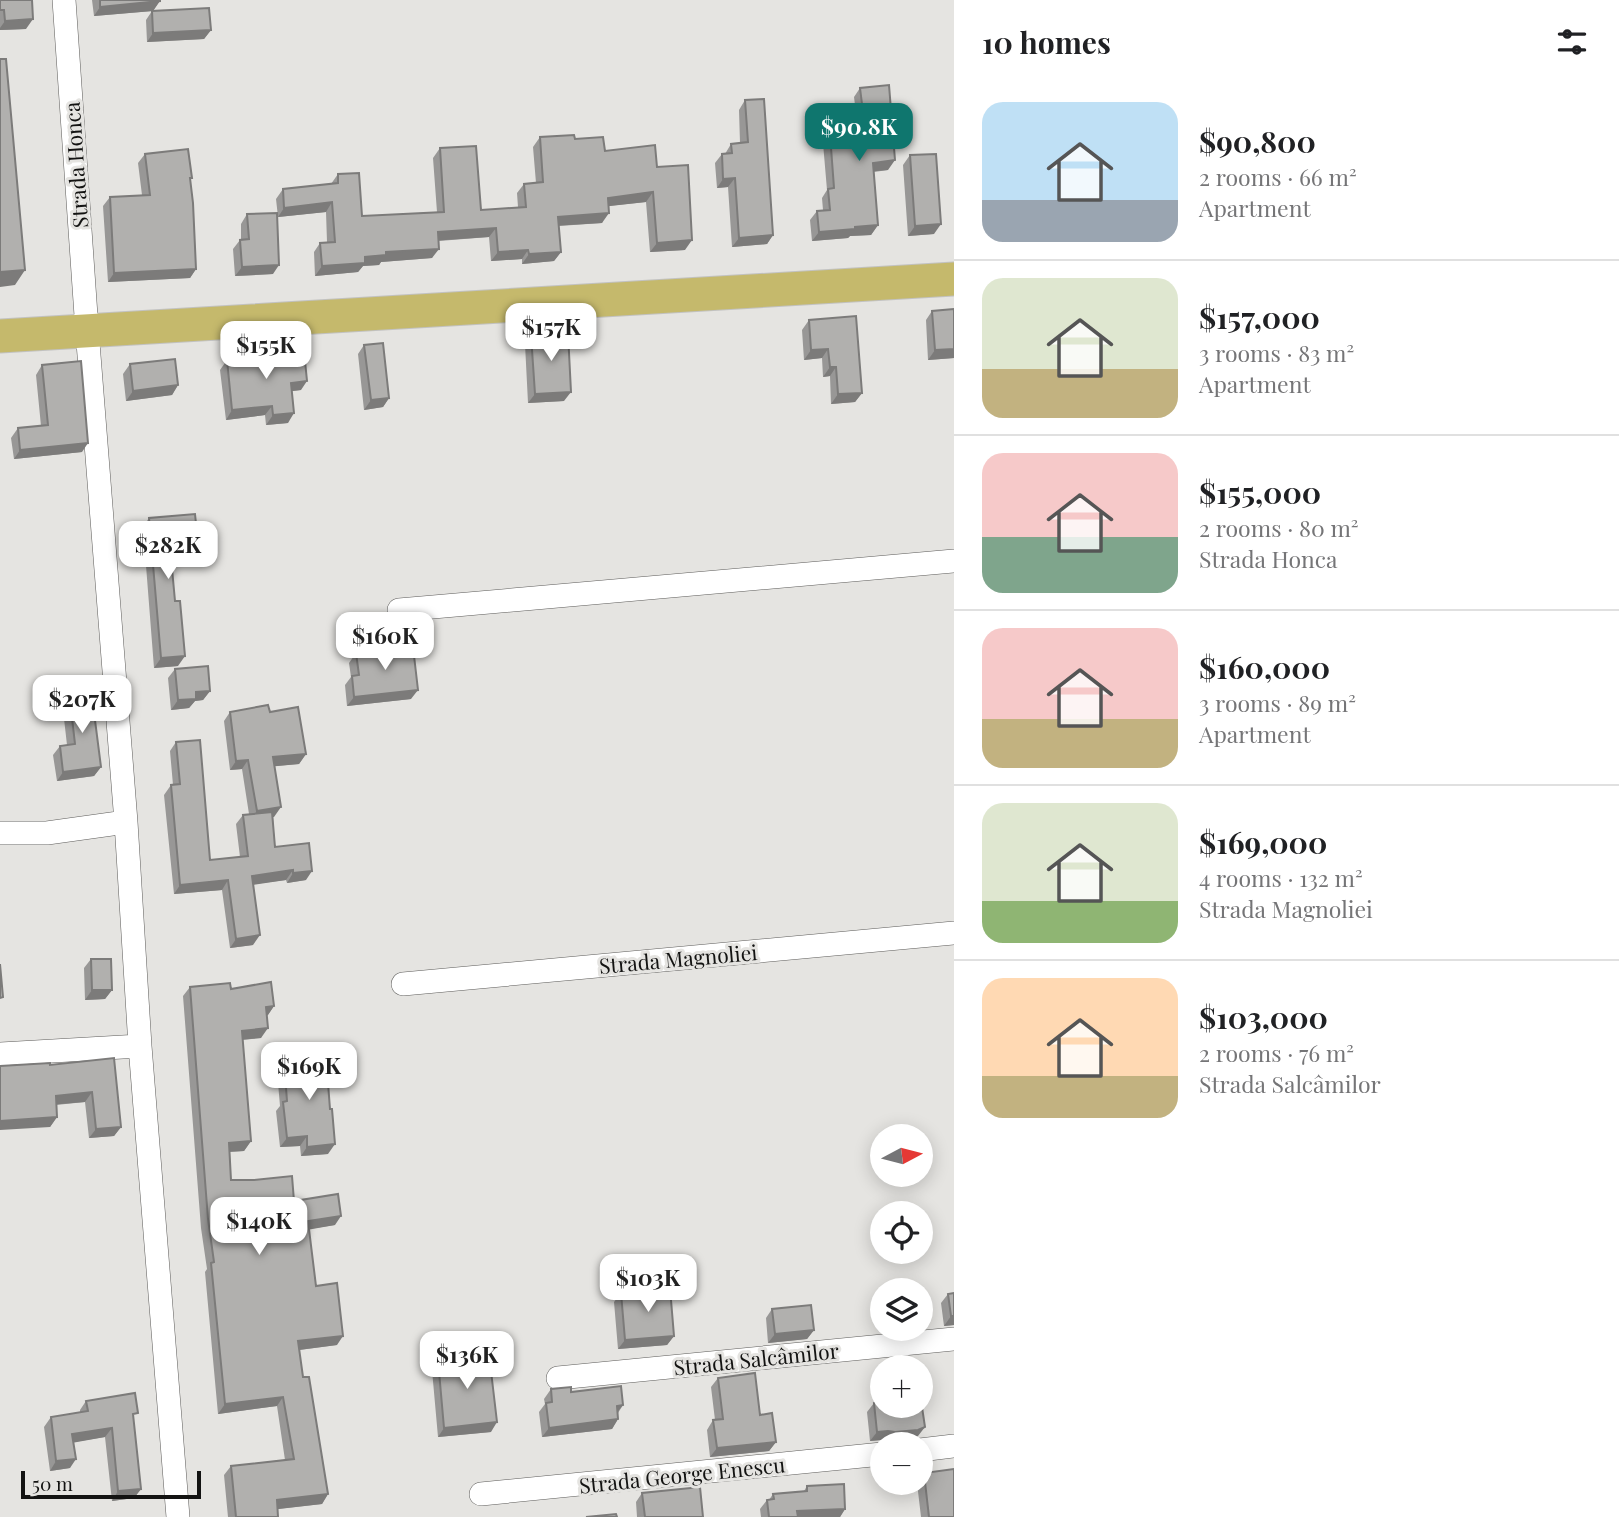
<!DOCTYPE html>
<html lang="en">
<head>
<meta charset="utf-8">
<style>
	:root { --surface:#fff; --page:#f6f6f6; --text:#202124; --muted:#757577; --line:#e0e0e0; --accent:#0f766e }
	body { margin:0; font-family:"Playfair Display",serif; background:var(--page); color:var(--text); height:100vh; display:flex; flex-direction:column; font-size:26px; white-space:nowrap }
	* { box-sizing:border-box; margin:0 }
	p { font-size:23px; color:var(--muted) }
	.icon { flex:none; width:38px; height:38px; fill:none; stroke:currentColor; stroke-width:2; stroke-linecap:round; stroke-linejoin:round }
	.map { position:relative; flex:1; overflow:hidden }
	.sheet { display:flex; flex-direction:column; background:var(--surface); width:665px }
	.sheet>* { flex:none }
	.needle { width:46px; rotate:83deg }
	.buttons { position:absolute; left:870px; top:1124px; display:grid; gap:14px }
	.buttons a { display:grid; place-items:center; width:63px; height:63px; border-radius:50%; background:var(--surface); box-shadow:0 4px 18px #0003; font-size:35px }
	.scale { position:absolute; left:21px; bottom:18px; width:180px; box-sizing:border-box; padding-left:7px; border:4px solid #131312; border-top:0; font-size:19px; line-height:24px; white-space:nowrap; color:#131312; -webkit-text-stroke:5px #e5e4e1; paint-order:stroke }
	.price { position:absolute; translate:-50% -60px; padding:0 16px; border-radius:14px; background:#fff; color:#222; font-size:23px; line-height:46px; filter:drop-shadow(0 2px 4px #0008) }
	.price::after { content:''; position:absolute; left:50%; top:42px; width:21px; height:16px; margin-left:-10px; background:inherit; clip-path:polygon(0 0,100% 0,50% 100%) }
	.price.current { background:var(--accent); color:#fff }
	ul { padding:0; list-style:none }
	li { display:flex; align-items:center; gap:21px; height:175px; padding:0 28px }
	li+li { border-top:2px solid var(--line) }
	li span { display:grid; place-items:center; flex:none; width:196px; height:140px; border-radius:21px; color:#555 }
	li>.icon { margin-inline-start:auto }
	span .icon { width:84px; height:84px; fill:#fffc; stroke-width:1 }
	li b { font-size:30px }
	h2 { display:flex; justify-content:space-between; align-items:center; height:84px; padding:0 28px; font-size:30px }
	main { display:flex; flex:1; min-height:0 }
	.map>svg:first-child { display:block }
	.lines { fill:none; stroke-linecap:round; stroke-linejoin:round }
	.minor-casing { stroke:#5d5c5a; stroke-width:24 }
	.highway-casing { stroke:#c2c2c1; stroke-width:35 }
	.minor { stroke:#fff; stroke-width:23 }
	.highway { stroke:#c5b96c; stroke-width:33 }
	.wall { fill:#989796 }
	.shaded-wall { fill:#7c7b7a }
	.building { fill:#b1b0ae; stroke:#7c7b7a; stroke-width:2 }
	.labels { text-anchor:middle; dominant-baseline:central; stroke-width:6; stroke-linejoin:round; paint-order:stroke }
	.street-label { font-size:21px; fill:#131312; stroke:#e5e4e1 }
</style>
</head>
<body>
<main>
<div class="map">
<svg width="954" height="1517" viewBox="0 0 954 1517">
	<rect width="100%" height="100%" fill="#e5e4e1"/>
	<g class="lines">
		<g class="minor-casing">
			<path id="minor" d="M64,0L87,330L126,822L140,1046L178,1517
				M399,610L954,561
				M0,833H47L126,822
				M403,984L954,933
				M0,1054L140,1046
				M558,1378L954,1339
				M920,1450L954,1446
				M481,1494L882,1454"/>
		</g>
		<g class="highway-casing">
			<path id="highway" d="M0,336L954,279"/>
		</g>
		<use href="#minor" class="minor"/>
		<use href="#highway" class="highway"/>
	</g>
	<path class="wall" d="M0,0L26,29L0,30Z
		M92,0H160L153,11L211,30L204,39L147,42L146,20L152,11L94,16Z
		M860,88L888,170L874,172L878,225L871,235L850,236L848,238L812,241L810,220L817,211L823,210L822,198L827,190L823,143L830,134L844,132L843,115L850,105H855L854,97Z
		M745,100L773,235L767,244L732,247L728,187L717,188L715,163L722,154H725L731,144L740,143L739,110Z
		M540,137L575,139L605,151L657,167L685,250L650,252L646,202L608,206L602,223L559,226L561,252L554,261L522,264V259L491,261L489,237L439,241L432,258L381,262L379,265L363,266L358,272L315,276L314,252L320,243L327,242L326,212L278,217L276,199L283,189L331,184L338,174L362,216L437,212L433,158L440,148L481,210L518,207L517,193L524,184L536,183L533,147Z
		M145,154L192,178L190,180L196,269L190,278L108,282L103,206L110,197L142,195L138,163Z
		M910,155L934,234L908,236L903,165Z
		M247,214L273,274L235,276L233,249L240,240H241V224Z
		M932,311L954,358L928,360L926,320Z
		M809,320L862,393L855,402L831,404L830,376L823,377L822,358L804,360L802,330Z
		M531,335L564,401L528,403L525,344Z
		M364,345L389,398L383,407L364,410L358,354Z
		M227,360L301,390L292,391L288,423L266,425L265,415L226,420L220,370Z
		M130,364L178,385L172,395L126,401L123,374Z
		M42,365L82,452L14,459L11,438L18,428L41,426L36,375Z
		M149,518L190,543L170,544L178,666L154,668L143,527Z
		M356,653L411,699L347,706L345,685L351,677L349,663Z
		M175,669L210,691L203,700L195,701L189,708L171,710L168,678Z
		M69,692L101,767L94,776L57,781L53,755L60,746L67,745L62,701Z
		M230,712H270L306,754L299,764L275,766L274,817H273L275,847L306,880L287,883L286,880L253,884V945L230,948L222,890L174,894L164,795L171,785H173L170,751L176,742L210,860L240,857L236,824L243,815L249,814L242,769L230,770L224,721Z
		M91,959L112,990L105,999L85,1000L84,968Z
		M190,987L231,989L274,1006L267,1016L261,1038L243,1040L251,1141L244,1151L230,1152L231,1180L294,1201L335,1225L309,1229L316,1286L337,1345L299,1350L303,1377L328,1494L322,1504L277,1509L278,1517H228L224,1475L231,1466L285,1460L277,1406L218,1414L205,1272L207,1269L201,1228L183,996Z
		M114,1058L121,1127L114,1136L89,1138L85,1102L56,1105L57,1117L50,1127V1065Z
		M284,1061L328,1154L301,1156L300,1146L280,1147L276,1111L280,1106L277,1071Z
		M621,1293L674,1336L667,1345L618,1349L614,1302Z
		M954,1293V1325L944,1326L941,1303L948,1294Z
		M772,1309L814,1330L807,1339L768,1343L766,1318Z
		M438,1360L491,1432L438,1437L432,1370Z
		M718,1378L760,1415L776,1442L769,1451L710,1457L707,1430L713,1420H715L711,1387Z
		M551,1389L571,1392L623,1405L618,1413V1419L612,1429L542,1437L539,1412L545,1404L544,1399Z
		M86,1401L133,1419L141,1489L134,1498L112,1501L105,1437L74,1442L70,1468L50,1471L44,1427L51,1417L80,1412V1410Z
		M874,1403L907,1409L918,1436L911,1439L889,1442L881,1440L870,1441L867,1412Z
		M924,1473L954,1517H921L917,1483L920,1482V1478Z
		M807,1486L845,1509L840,1517H761L760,1509L767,1500H769L773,1494L804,1491Z
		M642,1493L703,1517H637L636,1502Z"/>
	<path class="shaded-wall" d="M160,1L153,11L94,16L100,7Z
		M33,19L26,29L0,30V28L5,21Z
		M211,30L204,39L147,42L153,33Z
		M895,160L888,170L866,172L873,163Z
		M735,178L728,187L717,188L723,179Z
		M653,192L646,202L601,207L608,198Z
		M332,202L326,212L278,217L284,208Z
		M609,213L602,223L552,226L558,217Z
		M941,224L934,234L908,236L915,226Z
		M878,225L871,235L850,236L848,238L812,241L819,232L855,227Z
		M496,228L489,237L431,241L438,232Z
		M773,235L767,244L732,247L739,238Z
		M692,240L685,250L650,252L657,243Z
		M439,249L432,258L381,262L379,265L363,266L358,272L315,276L322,266L365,257L386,252Z
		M528,250L522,259L491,261L498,252Z
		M561,252L554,261L522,264L529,254Z
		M279,265L273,274L235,276L242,267Z
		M196,269L190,278L108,282L114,273Z
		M25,270L15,285L0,287V272Z
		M828,349L822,358L804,360L811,350Z
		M954,349V358L928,360L935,350Z
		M830,367H836L830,376L823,377Z
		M307,381L301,390L284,392L291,383Z
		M178,385L172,395L126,401L133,391Z
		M571,392L564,401L528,403L535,394Z
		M862,393L855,402L831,404L838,394Z
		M389,398L383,407L364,410L371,400Z
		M272,406L265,415L226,420L232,410Z
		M294,413L288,423L266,425L273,415Z
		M88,443L82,452L14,459L20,450Z
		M197,533L190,543L163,545L169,536Z
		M185,656L178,666L154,668L161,658Z
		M418,690L411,699L347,706L354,697Z
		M210,691L203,700L195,701L189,708L171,710L178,700L196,692Z
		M306,754L299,764L267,767L273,757Z
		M248,760L242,769L230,770L236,761Z
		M101,767L94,776L57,781L63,772Z
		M281,807L274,817L250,821L257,811Z
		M293,870L286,880L245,886L252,876Z
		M312,871L306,880L287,883L293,873Z
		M228,880L222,890L174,894L180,885Z
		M260,935L253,945L230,948L236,939Z
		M92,990H112L105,999L85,1000Z
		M274,1006L268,1015L259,1017L266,1007Z
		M268,1028L261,1038L236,1040L242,1031Z
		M92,1092L85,1102L49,1105L56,1096Z
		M57,1117L50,1127L0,1130V1121Z
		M121,1127L114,1136L89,1138L96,1129Z
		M307,1136L300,1146L280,1147L287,1138Z
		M251,1141L244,1151L223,1152L229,1143Z
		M335,1144L328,1154L301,1156L307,1147Z
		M341,1216L335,1225L301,1231L308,1221Z
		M951,1316H954V1325L944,1326Z
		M814,1330L807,1339L768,1343L775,1334Z
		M343,1336L337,1345L291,1351L298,1341Z
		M674,1336L667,1345L618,1349L625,1340Z
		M283,1397L277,1406L218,1414L225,1404Z
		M623,1405L616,1414L617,1406Z
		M618,1419L612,1429L542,1437L549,1428Z
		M497,1422L491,1432L438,1437L444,1428Z
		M925,1427L918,1436L911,1439L889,1442L881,1440L870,1441L877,1432Z
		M112,1428L105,1437L66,1444L72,1434Z
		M776,1442L769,1451L710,1457L717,1448Z
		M76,1459L70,1468L50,1471L56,1461Z
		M141,1489L134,1498L112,1501L118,1491Z
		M328,1494L322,1504L270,1510L277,1500Z
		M845,1509L840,1517H793L797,1511Z"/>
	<path class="building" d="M0,0H32L33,19L5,21L4,10H0Z
		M100,0H160V1L100,7Z
		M209,8L211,30L153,33L152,11Z
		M0,59H6L25,270L0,272Z
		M889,85L895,160L873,163L878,225L855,227V229L819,232L817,211L830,210L828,189L834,188L830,134L852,132L850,105L862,104L860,88Z
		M764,99L773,235L739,238L735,178L723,179L722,154L732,153L731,144L748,142L745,100Z
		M574,135L575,139L603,137L605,151L655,145L657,167L688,165L692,240L657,243L653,192L608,198L609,213L558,217L561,252L529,254L528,250L498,252L496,228L438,232L439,249L386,252V255L365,257V263L322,266L320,243L335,242L332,202L284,208L283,189L338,183V174L359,173L362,216L444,212L440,148L476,146L481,210L526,207L524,184L543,182L540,137Z
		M188,149L192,178H190L193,203L196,269L114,273L110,197L150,195L145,154Z
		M936,154L941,224L915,226L910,155Z
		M277,213L279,265L242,267L240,240L249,239L247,214Z
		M954,309V349L935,350L932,311Z
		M856,316L862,393L838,394L836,367H830L828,349L811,350L809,320Z
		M568,333L571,392L535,394L531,335Z
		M383,343L389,398L371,400L364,345Z
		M304,351L307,381L291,383L294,413L273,415L272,406L232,410L227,360Z
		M175,359L178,385L133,391L130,364Z
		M81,361L88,443L20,450L18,428L48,425L42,365Z
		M195,514L197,533L169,536L175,601H180L185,656L161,658L149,518Z
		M413,647L418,690L354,697L352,676L359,675L356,653Z
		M208,666L210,691L196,692V699L178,700L175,669Z
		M91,689L101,767L63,772L60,746L75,744L69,692Z
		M268,705L270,712L298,707L306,754L273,757L281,807L257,811L248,760L236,761L230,712Z
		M200,740L210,860L248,856L243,815L272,812L275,847L309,843L312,871L293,873V870L252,876L260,935L236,939L228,880L180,885L171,785L180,784L176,742Z
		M91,959H111L112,990H92Z
		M0,964L3,997L0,998Z
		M271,982L274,1006L266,1007L268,1028L242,1031L251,1141L229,1143L231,1180H254L292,1176L294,1201L338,1194L341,1216L308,1221L316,1286L337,1283L343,1336L298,1341L303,1377H309L328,1494L277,1500L278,1517H236L231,1466L294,1459L283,1397L225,1404L211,1263L214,1262L208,1219L190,987L230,983L231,989Z
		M326,1057L330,1109H332L335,1144L307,1147V1136L287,1138L283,1102L287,1101L284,1061Z
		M114,1058L121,1127L96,1129L92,1092L56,1096L57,1117L0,1121V1066L50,1063V1065Z
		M670,1288L674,1336L625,1340L621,1293Z
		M954,1293V1316H951L948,1294Z
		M811,1305L814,1330L775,1334L772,1309Z
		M489,1354L497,1422L444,1428L438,1360Z
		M755,1373L760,1415L772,1413L776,1442L717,1448L713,1420L723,1419L718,1378Z
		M621,1386L623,1405L617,1406L618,1419L549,1428L546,1403L552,1402L551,1389L571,1387V1392Z
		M135,1393L138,1413L133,1414L141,1489L118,1491L112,1428L72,1434L76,1459L56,1461L51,1417L88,1411L86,1401Z
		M882,1402V1405H907V1409L922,1407L925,1427L918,1430L895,1432L888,1431L877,1432L874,1403Z
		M954,1469V1517H929L924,1473Z
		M844,1484L845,1509L797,1511L798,1517H769L767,1500L774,1499L773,1494L807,1491V1486Z
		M700,1487L703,1517H645L642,1493Z
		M616,1514L617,1517H586Z"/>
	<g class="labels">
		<g class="street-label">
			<text transform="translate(75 165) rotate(-94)">Strada Honca</text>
			<text transform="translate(678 958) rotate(-5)">Strada Magnoliei</text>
			<text transform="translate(756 1358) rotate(-6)">Strada Salcâmilor</text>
			<text transform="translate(682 1474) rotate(-6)">Strada George Enescu</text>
		</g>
	</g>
</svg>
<div class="buttons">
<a><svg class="needle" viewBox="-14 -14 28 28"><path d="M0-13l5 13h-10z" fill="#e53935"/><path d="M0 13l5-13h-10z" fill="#757577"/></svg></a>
<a><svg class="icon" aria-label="locate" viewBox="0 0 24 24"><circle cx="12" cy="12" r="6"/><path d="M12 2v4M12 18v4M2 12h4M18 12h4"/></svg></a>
<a><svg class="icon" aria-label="layers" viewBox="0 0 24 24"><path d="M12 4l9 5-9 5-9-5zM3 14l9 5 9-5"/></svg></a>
<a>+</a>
<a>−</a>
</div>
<div class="scale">50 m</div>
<b class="price current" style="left:859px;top:163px">$90.8K</b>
<b class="price" style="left:551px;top:363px">$157K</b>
<b class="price" style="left:266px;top:381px">$155K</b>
<b class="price" style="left:168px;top:581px">$282K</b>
<b class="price" style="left:385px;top:672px">$160K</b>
<b class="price" style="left:82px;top:735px">$207K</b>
<b class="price" style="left:309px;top:1102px">$169K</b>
<b class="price" style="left:259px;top:1257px">$140K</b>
<b class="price" style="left:648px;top:1314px">$103K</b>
<b class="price" style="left:467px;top:1391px">$136K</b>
</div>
<section class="sheet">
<h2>10 homes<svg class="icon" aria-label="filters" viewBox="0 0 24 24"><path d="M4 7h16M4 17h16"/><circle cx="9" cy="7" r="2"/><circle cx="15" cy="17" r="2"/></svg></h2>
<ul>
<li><span style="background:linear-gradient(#bfe0f5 70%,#9aa5b1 0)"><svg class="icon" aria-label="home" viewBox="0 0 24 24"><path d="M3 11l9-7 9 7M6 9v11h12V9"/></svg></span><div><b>$90,800</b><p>2 rooms · 66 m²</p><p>Apartment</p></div></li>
<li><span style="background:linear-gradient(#dfe7d0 65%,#c2b280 0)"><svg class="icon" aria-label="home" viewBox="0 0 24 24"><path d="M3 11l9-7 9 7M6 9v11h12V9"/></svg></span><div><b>$157,000</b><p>3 rooms · 83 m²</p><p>Apartment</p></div></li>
<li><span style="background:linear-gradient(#f6c9c9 60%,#7fa58c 0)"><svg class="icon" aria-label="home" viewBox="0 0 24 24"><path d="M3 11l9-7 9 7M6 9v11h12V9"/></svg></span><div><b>$155,000</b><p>2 rooms · 80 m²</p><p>Strada Honca</p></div></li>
<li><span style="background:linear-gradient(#f6c9c9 65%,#c2b280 0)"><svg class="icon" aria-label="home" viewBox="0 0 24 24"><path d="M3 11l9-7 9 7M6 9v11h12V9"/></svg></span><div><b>$160,000</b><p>3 rooms · 89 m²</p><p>Apartment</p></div></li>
<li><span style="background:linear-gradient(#dfe7d0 70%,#8fb573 0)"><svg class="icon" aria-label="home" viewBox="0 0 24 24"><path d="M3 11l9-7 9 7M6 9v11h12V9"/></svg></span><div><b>$169,000</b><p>4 rooms · 132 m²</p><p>Strada Magnoliei</p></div></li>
<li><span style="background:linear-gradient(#ffd9b3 70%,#c2b280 0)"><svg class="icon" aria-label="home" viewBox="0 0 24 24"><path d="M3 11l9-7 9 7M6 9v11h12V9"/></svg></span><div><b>$103,000</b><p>2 rooms · 76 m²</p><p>Strada Salcâmilor</p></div></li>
</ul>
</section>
</main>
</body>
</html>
